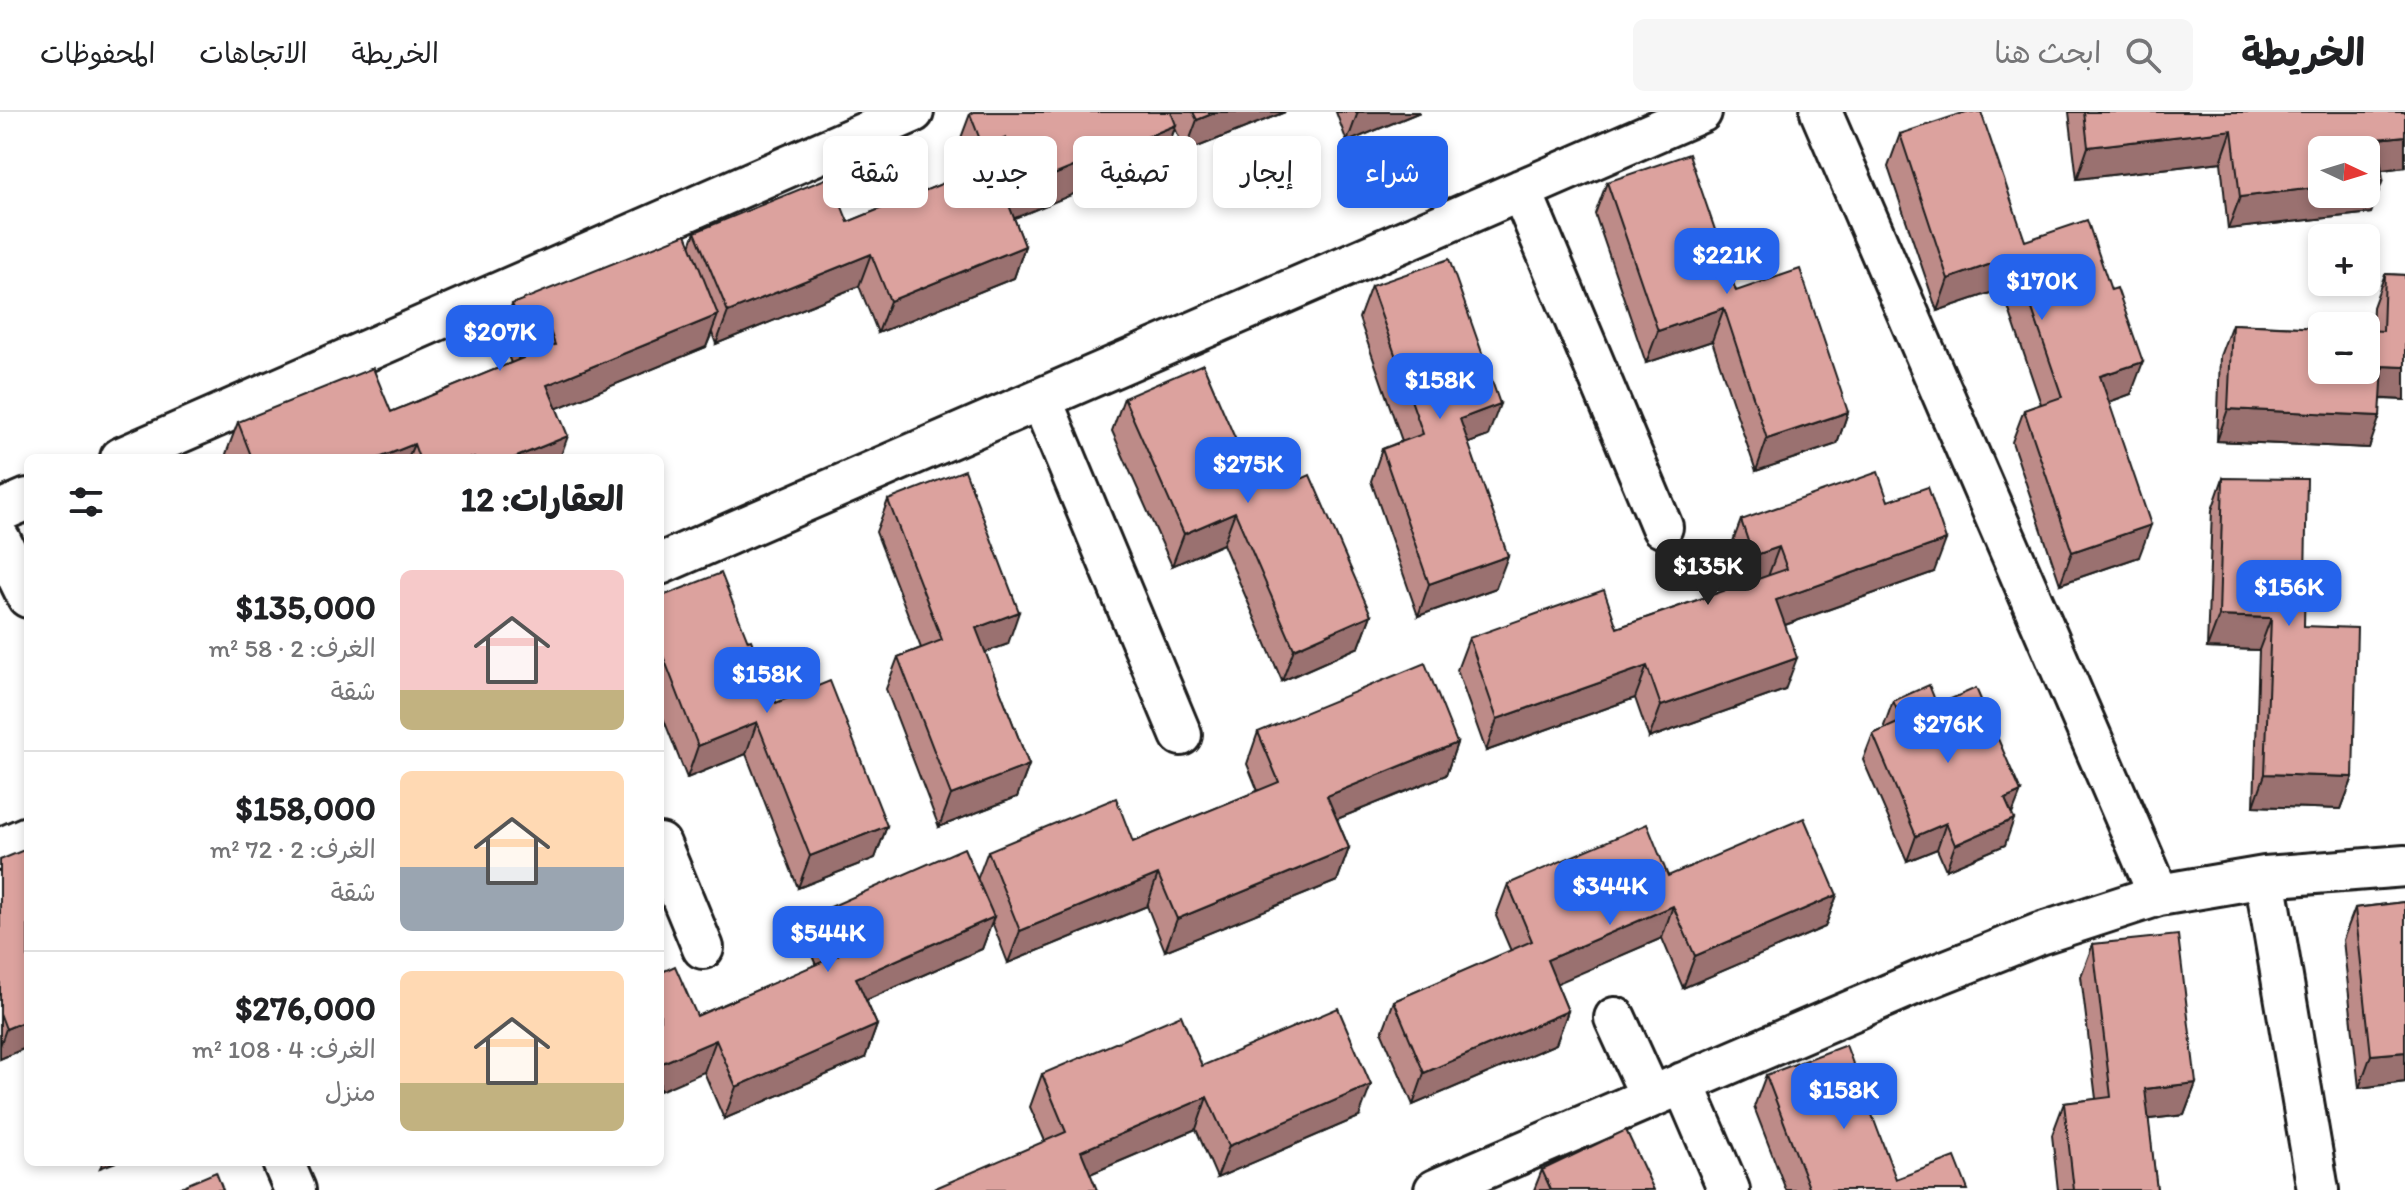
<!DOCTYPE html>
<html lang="ar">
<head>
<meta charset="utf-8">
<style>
	:root { --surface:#fff; --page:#f6f6f6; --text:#202124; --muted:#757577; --line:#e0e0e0; --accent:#2563eb }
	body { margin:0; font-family:Itim,"Playpen Sans Arabic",sans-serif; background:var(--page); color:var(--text); direction:rtl; height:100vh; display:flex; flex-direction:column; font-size:30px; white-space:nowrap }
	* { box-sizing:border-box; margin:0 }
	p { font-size:26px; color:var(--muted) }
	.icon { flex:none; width:44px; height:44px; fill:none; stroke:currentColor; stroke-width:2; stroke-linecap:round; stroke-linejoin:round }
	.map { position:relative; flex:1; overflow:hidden; direction:ltr }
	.details { position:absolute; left:24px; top:342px; width:640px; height:712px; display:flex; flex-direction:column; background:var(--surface); border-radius:12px; box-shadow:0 4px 12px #0003; direction:rtl }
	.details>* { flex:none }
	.hud { position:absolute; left:688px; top:24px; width:760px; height:72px; direction:rtl; display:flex; gap:16px }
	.needle { width:52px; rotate:94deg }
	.controls { position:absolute; left:2308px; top:24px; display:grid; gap:16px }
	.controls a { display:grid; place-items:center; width:72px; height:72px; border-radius:12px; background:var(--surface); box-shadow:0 4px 12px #0003; font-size:40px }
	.price { position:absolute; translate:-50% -68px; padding:0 18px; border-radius:16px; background:var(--accent); color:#fff; font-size:26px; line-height:52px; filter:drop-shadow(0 2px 4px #0008) }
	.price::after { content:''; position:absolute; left:50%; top:48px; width:24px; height:18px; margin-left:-12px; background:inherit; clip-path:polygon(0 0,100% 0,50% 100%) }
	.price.selected { background:#222; color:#fff }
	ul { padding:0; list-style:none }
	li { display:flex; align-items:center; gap:24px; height:200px; padding:0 40px }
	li+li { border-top:2px solid var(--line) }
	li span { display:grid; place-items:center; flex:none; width:224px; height:160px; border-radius:12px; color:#555 }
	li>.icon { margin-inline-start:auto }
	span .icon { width:96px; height:96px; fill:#fffc; stroke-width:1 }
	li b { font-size:34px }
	h2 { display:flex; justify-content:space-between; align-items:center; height:96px; padding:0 40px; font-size:34px }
	.pill { padding:0 28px; border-radius:12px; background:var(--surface); box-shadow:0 4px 12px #0003; font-size:28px; line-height:72px }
	.pill.selected { background:var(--accent); color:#fff }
	header { display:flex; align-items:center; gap:48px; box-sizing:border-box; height:112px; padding:0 40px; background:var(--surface); border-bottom:2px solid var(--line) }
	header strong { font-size:38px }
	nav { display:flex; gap:44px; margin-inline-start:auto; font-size:28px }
	.search { width:560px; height:72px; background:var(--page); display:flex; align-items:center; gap:20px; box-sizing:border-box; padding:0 28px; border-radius:12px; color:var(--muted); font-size:30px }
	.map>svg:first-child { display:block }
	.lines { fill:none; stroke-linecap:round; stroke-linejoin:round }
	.minor-casing { stroke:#1c1c1c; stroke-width:46 }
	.minor { stroke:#fff; stroke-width:40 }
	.wall { fill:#bd8b88; stroke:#1c1c1c; stroke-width:2 }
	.shaded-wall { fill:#9a716f; stroke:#1c1c1c; stroke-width:2 }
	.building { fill:#dca29e; stroke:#1c1c1c; stroke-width:2 }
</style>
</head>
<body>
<header>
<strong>الخريطة</strong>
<div class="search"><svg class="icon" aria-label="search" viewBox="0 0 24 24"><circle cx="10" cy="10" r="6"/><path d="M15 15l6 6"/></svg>ابحث هنا</div>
<nav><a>الخريطة</a><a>الاتجاهات</a><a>المحفوظات</a></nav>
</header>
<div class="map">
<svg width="2405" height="1078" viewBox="0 0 2405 1078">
	<rect width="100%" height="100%" fill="#fff"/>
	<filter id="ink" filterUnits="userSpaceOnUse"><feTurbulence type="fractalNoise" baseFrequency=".0125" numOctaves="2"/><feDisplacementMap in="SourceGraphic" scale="16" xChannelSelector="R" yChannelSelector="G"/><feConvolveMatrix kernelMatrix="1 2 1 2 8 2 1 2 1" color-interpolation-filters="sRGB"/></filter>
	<g filter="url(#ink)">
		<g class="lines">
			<g class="minor-casing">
				<path id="minor" d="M1821,0L2159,783
					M1521,78L1662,415
					M1041,287L1181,623
					M121,346L913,0
					M0,399L28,387
					M0,428L28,485
					M660,452L1701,0
					M660,732L703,836
					M0,737L28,725
					M2265,765L2318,1078
					M1615,906L1651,985
					M1683,971L1729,1078
					M283,1050L295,1078
					M1435,1078L1921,869L2039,822L2159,783L2265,765L2405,754"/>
			</g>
			<use href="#minor" class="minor"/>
		</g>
		<path class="wall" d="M974,0H1285L1185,40L1175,16L1164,45L1014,106L1025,134L1014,166L878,221L859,174L716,232L712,221L706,235L557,296L560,346H228L226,342L238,310L391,300L511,251L500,224L512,192L690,134L695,120L848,110L969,61L958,34L970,2Z
			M1336,0H1420L1347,30Z
			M2069,0H2405V55L2382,58L2371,101L2228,117L2221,50L2077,67Z
			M1900,22L2025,129L2131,282L2109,290L2139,445L2060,472L2012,330L2024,298L2041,292L2002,177L1937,199L1888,55Z
			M1607,70L1736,179L1848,300L1837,332L1756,359L1712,229L1646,251L1595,102Z
			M2385,162L2405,163V288L2381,287L2369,336L2217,329L2220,244L2232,212L2372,218L2373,195Z
			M1371,174L1488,324L1468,331L1496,476L1418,504L1371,369L1382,337L1402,329L1359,206Z
			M1124,286L1253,368L1286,374L1371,503L1359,535L1282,569L1223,432L1172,454L1112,319Z
			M2223,366L2304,514L2353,665L2341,697L2254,694L2259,538L2207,536L2212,398Z
			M888,388L1008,532L985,540L1029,653L1017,685L939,715L886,577L898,545L921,536L876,420Z
			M1888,389L1934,460L1785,513V578L1649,626L1635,586L1486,639L1457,558L1469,526L1617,516L1740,473L1729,440L1741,408Z
			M660,485L748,529L776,591L887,714L875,746L798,776L746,642L687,666L660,598Z
			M1893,589L1937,593L2012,703L2005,733L1946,758L1937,737L1907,749L1863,648L1873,622L1885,617L1884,614Z
			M1258,620L1457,631L1446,663L1337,707L1349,736L1337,769L1165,839L1147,794L1008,851L992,810L982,837L866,888L877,913L865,946L724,1007L704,960L697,904L816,853L807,832L819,800L977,768L988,739L1133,730L1258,679L1247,652Z
			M0,748L28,935L0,947Z
			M1668,764L1837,783L1825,815L1683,876L1662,826L1556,871L1568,899L1556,932L1413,993L1382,921L1394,889L1511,839L1496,804L1508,772Z
			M2405,790V970L2359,976L2343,828L2355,796Z
			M2093,832L2196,971L2184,1003L2148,1007L2157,1078H2058L2052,1023L2064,991L2096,987L2081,864Z
			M1202,954L1359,1005L1217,1066L1196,1017L1090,1062L1045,1029L1030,995L1042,962Z
			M1766,963L1896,1067L1968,1078H1786L1754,995Z
			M1542,1058L1654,1078H1534Z"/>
		<path class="shaded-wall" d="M1217,0H1285L1185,40L1197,8Z
			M1358,0H1420L1347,30Z
			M1176,13L1164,45L993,115L1005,83Z
			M2232,18L2221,50L2077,67L2088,35Z
			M2405,24V55L2367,60L2378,27Z
			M1006,26L994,58L971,68L983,35Z
			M2383,68L2371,101L2228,117L2240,85L2322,75V82H2366V70Z
			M1025,134L1014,166L878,221L890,189Z
			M871,142L859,174L716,232L728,200Z
			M2014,144L2002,177L1937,199L1948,167Z
			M1724,196L1712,229L1646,251L1658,219Z
			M718,203L706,235L536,305L547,273Z
			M549,216L537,248L514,258L526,226Z
			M2143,250L2131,282L2089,297L2100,264Z
			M2383,254L2405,255V288L2371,286Z
			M1500,292L1488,324L1448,339L1460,307Z
			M2228,297L2380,304L2369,336L2217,329Z
			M1848,300L1837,332L1756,359L1767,327Z
			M568,324L560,346H514Z
			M414,332L408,346H379Z
			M1235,400L1223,432L1172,454L1184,422Z
			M2151,413L2139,445L2060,472L2072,440Z
			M1946,428L1934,460L1765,520L1776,488Z
			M1779,435L1767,467L1741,476L1753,444Z
			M1508,444L1496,476L1418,504L1429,472Z
			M1019,500L1008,532L964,548L976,516Z
			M1371,503L1359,535L1282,569L1294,537Z
			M2219,504L2271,506L2259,538L2207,536Z
			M1797,546L1785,578L1649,626L1661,594Z
			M1647,554L1635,586L1486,639L1497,607Z
			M757,610L746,642L687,666L698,634Z
			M1457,631L1446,663L1315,716L1327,684Z
			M1029,653L1017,685L939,715L951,683Z
			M2265,662L2353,665L2341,697L2254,694Z
			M2021,680L2011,705L2005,687Z
			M2014,707L2005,733L1946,758L1955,733Z
			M1946,711L1937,737L1907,749L1916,724Z
			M887,714L875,746L798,776L810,744Z
			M1349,736L1337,769L1165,839L1177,807Z
			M1158,762L1147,794L1008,851L1020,819Z
			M1837,783L1825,815L1683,876L1695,844Z
			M1673,794L1662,826L1535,881L1547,848Z
			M994,805L982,837L844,898L856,866Z
			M1568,899L1556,932L1413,993L1424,961Z
			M28,908V935L0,947V934L6,917Z
			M877,913L865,946L724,1007L736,975Z
			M716,928L704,960L660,979V952Z
			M2405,940V970L2359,976L2371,943Z
			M2196,971L2184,1003L2133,1009L2145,977Z
			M1371,973L1359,1005L1217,1066L1229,1034Z
			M1207,985L1196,1017L1069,1071L1081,1039Z
			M103,1050H116L100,1056Z"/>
		<path class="building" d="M974,0H1171L1176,13L1005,83L1025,134L890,189L871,142L728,200L695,120L830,65L848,110L1013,43L1006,26L983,35L970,2Z
			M1193,0H1217L1197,8Z
			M1966,0H1981L2025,129L2087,108L2111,178L2117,176L2143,250L2100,264L2151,413L2072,440L2024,298L2062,285L2014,144L1948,167L1900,22Z
			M2084,0H2405V24L2378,27L2383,68L2366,70V38H2322V75L2240,85L2232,18L2088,35Z
			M1689,42L1736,179L1800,157L1848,300L1767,327L1724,196L1658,219L1607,70Z
			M686,122L718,203L547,273L568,324L514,346H419L414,332L379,346H252L238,310L373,256L391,300L555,233L549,216L526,226L512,192Z
			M1449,147L1500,292L1460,307L1508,444L1429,472L1382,337L1423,322L1371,174Z
			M2385,162L2405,163V255L2383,254L2380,304L2228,297L2232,212L2322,216V258H2366V218L2383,219Z
			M1203,252L1253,368L1279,357L1286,374L1310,363L1371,503L1294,537L1235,400L1184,422L1124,286Z
			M965,358L1019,500L976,516L1029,653L951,683L898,545L942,528L888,388Z
			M1878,360L1888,389L1928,375L1946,428L1776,488L1797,546L1661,594L1647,554L1497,607L1469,526L1604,478L1617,516L1787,457L1779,435L1753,444L1741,408Z
			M2223,366L2307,367L2304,514L2357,516L2353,665L2265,662L2271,506L2219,504Z
			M721,461L748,529L751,528L776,591L830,569L887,714L810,744L757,610L698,634L660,536V485Z
			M1425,551L1457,631L1327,684L1349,736L1177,807L1158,762L1020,819L988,739L1116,686L1133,730L1279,670L1258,620Z
			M1929,573L1937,593L1976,576L2021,680L2005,687L2014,707L1955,733L1946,711L1916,724L1873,622L1902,609L1893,589Z
			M1804,706L1837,783L1695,844L1673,794L1547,848L1568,899L1424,961L1394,889L1532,829L1508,772L1647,712L1668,764Z
			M964,736L994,805L856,866L877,913L736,975L716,928L660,952V861L675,854L697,904L838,843L819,800Z
			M24,738L28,749V908L6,917L0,901V748Z
			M2405,790V940L2371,943L2355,796Z
			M2178,823L2196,971L2145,977L2157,1078H2074L2064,991L2111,985L2093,832Z
			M1338,896L1371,973L1229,1034L1207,985L1081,1039L1097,1078H931L1066,1020L1042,962L1181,903L1202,954Z
			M1846,933L1896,1067L1955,1045L1968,1078H1810L1766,963Z
			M1626,1018L1654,1078H1551L1542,1058Z
			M216,1060L223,1078H174Z"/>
	</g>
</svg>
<div class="controls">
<a><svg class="needle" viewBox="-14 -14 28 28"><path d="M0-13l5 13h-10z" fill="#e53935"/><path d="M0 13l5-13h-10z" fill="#757577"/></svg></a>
<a>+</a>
<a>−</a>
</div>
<b class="price" style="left:1727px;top:184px">$221K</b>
<b class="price" style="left:2042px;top:210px">$170K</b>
<b class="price" style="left:500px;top:261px">$207K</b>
<b class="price" style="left:1440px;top:309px">$158K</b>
<b class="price" style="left:1248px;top:393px">$275K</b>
<b class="price selected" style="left:1708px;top:495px">$135K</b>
<b class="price" style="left:2289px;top:516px">$156K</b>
<b class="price" style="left:767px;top:603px">$158K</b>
<b class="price" style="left:1948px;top:653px">$276K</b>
<b class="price" style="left:1610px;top:815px">$344K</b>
<b class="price" style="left:828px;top:862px">$544K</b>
<b class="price" style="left:1844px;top:1019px">$158K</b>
<div class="hud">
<a class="pill selected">شراء</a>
<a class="pill">إيجار</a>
<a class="pill">تصفية</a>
<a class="pill">جديد</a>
<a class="pill">شقة</a>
</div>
<section class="details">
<h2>العقارات: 12<svg class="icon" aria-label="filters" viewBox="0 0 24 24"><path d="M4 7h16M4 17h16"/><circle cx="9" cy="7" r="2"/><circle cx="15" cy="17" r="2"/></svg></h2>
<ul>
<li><span style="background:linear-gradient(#f6c9c9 75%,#c2b280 0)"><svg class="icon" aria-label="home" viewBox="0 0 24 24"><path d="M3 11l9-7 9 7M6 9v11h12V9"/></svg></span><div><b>$135,000</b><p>الغرف: 2 · 58 m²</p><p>شقة</p></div></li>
<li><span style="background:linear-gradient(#ffd9b3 60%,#9aa5b1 0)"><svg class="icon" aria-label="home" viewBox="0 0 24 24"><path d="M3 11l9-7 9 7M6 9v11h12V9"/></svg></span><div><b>$158,000</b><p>الغرف: 2 · 72 m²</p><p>شقة</p></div></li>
<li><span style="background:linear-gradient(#ffd9b3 70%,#c2b280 0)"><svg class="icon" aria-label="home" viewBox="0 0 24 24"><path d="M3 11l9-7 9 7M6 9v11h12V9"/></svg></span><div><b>$276,000</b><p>الغرف: 4 · 108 m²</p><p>منزل</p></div></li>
</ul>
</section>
</div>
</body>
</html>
